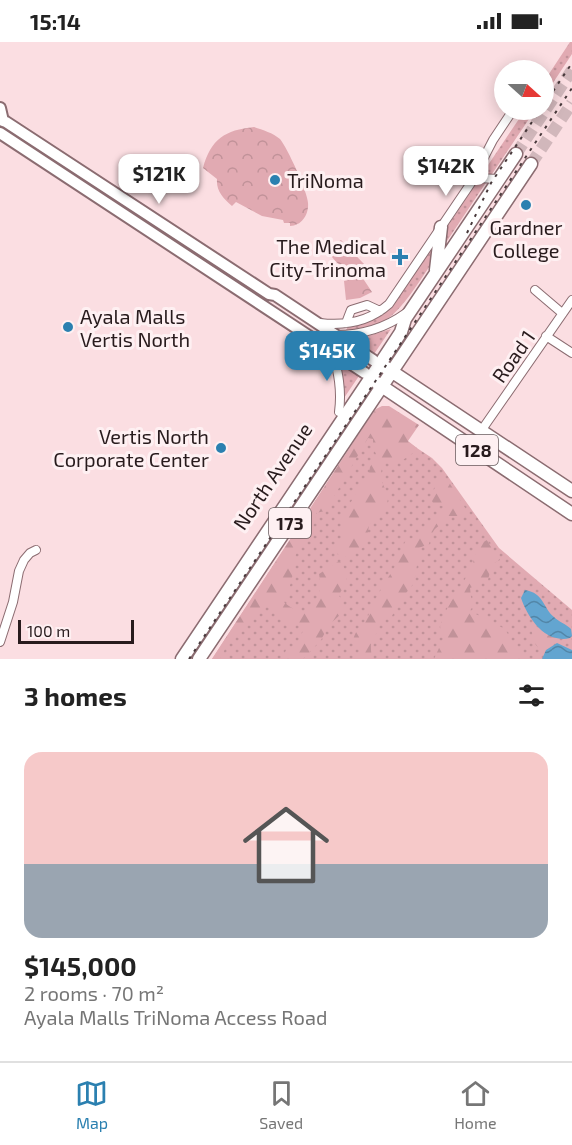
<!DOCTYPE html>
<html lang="en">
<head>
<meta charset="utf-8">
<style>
	:root { --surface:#fff; --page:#f6f6f6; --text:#222; --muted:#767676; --line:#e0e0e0; --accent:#2b80b0 }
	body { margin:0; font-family:"Exo 2",sans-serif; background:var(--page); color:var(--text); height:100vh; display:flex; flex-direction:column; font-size:22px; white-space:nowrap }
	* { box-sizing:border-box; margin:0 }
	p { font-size:20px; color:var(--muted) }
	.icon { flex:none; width:33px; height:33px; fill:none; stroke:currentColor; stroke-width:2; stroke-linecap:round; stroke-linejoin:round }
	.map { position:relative; height:617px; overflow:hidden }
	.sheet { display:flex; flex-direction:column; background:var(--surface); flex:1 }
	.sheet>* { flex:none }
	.needle { width:39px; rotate:111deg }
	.controls { position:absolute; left:494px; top:18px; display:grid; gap:12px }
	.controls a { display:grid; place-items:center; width:60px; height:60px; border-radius:50%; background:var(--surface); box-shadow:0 3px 15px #0003; font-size:30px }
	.scale { position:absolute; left:18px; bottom:15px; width:116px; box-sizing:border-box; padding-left:6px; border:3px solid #281b1d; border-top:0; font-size:16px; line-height:21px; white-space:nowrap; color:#281b1d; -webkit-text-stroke:4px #fef0f2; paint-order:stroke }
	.price { position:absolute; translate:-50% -51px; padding:0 14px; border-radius:12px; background:#fff; color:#222; font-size:20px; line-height:39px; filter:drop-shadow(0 2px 3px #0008) }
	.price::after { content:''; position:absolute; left:50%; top:36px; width:18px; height:14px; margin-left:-9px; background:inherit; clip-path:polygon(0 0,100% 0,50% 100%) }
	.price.selected { background:var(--accent); color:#fff }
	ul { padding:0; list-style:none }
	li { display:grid; align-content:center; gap:12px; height:318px; padding:0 24px }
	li+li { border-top:2px solid var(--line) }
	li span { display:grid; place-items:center; height:186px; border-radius:18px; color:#555 }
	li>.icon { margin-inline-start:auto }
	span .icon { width:108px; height:108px; fill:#fffc; stroke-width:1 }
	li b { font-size:26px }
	h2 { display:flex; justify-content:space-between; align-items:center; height:72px; padding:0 24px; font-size:26px }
	.status { display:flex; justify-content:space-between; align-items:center; height:42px; padding:0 30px; background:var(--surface); direction:ltr }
	.status svg { height:16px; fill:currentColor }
	.menu { display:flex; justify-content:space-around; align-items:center; height:84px; border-top:2px solid var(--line); background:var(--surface); font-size:16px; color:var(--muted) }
	.menu a { display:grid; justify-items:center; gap:3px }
	.menu .selected { color:var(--accent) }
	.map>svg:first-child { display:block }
	.grass { fill:url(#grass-dots) }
	.forest { fill:url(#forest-firs) }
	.park { fill:url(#park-crowns) }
	.water { fill:url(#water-waves) }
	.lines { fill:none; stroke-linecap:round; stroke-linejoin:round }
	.primary-tunnel { stroke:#d1b7bb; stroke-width:12; stroke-dasharray:12 6; stroke-linecap:butt }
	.minor-casing { stroke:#8b6c71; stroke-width:10 }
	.tertiary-casing { stroke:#8b6c71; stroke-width:14 }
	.primary-casing { stroke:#8b6c71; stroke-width:15 }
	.minor { stroke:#fff; stroke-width:8 }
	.tertiary { stroke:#fff; stroke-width:10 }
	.primary { stroke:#fff; stroke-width:12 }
	.rail { stroke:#48393b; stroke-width:2; stroke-dasharray:3 6; stroke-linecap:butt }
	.poi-dot { fill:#2b80b0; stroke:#fef0f2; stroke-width:2 }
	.labels { text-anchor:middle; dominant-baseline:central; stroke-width:6; stroke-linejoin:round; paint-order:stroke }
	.shield { fill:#fef0f2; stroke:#685b5d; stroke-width:1.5 }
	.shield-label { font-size:18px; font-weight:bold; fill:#281b1d }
	.poi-label { font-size:20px; fill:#281b1d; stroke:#fef0f2; text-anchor:start }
	.street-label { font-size:20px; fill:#281b1d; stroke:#fef0f2 }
</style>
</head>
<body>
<div class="status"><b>15:14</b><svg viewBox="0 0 49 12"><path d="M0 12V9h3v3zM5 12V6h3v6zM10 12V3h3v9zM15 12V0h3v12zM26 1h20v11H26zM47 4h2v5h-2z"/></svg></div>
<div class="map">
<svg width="572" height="617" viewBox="0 0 572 617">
	<defs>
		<pattern id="grass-dots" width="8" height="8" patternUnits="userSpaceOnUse" patternTransform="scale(1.5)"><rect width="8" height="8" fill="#e1aab2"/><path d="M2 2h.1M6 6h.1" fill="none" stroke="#c19299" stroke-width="1.8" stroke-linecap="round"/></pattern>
		<pattern id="forest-firs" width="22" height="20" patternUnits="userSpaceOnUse" patternTransform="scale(1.5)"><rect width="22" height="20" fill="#e1aab2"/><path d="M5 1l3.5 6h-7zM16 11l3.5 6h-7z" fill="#c19299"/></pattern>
		<pattern id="park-crowns" width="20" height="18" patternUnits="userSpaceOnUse" patternTransform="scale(1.5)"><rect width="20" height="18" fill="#e1aab2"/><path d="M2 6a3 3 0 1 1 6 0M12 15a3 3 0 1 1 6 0" fill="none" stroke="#c19299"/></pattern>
		<pattern id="water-waves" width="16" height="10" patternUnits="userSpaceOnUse" patternTransform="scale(1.5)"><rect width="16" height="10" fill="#63a5d0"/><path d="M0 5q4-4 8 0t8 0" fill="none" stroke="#5286a8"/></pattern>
	</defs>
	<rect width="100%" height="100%" fill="#fbdee2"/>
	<path class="grass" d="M570,0H572V12L543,56V41Z
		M525,68H535L490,135H480Z
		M478,139H487L441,208L443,191Z
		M439,197C436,218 429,225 417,243C399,269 382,291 346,288L347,286L372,279L390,267Z
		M391,287L374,312L350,297L368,294Z
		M339,321L359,334L344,356Z
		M370,375L432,416L442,426L499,506L572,568V617H212Z"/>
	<path class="forest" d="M382,364H389L419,383L408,399L417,406L413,411L397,422L390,418L384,420C374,444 392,446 387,461C384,471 374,475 369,483L367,496L364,505L343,516L333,509L340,502L343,493V475L345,468L353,457L357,449L368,439L370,425L377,414L373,406V397L368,396L328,465L325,469L316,471V479L313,483L314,491C301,496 296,511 292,524L294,525C292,537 290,549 282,558C307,584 325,559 319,532L339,519C346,525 348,536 346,545L341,549L339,554L343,558L342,571L329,583L321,598L303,617H282L286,608L298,604L299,597L304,587L297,582H289C282,572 275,566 263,563L255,576L226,605L220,617H212L370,375L376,367Z
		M444,437H447L467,469L460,474H448L444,482C432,485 432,493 429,502L416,507L421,516L417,523L414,541L399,560L391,576L384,574L379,579V590C368,597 371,606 372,617H358L361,609L353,602C353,590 360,586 366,578C370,572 370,565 374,560C380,549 386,538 393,528C399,518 400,507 407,497L417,496C425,485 434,475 446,469L445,464L434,463L430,455L438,440Z
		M487,498L500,518L492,522L488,538L470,546L471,555L474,562L470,569L505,587L513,601L527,617H434L444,595L440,585C446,561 464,544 473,521C476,511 476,503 487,498Z
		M535,583L542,589L556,595L553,601L543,608C533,605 534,595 531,587Z"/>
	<path class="park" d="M254,85C263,88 273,91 280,97C287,105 308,151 308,161C309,172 302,184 290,184V181H284L283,178L262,174L236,160L232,164C223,156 216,149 217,137L203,126C211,97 225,88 254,85Z
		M341,198L364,222C347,233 335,222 327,207Z
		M362,235L372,250L360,256L346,258L344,239Z"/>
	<path class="water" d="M525,548C544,551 543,566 554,575C559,580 566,582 571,587L572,594L570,596C545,602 528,576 521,556Z
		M557,601L572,608V617H542L546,608Z"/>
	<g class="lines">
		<path class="primary-tunnel" d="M516,112L572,28
			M531,122L572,61"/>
		<g class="minor-casing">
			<path id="minor" d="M439,109L475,133L473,137
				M475,133L493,98L513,68
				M473,138L476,136L499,137
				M535,248L562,271
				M320,281C345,284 370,279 389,262L473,138
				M346,281L351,268L367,263L380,269
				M336,293C362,293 384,287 406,271
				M546,294L572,311
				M333,310C338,330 342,348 339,370
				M481,389L572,258
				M0,600L13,560L19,529L24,518L30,511L36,508"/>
		</g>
		<g class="tertiary-casing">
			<path id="tertiary" d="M0,66L3,79L6,80L269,252L275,253L373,318
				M0,91L365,331"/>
		</g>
		<g class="primary-casing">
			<path id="primary" d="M436,228L441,185
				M385,325L572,449
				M377,341L572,472
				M182,617L380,322L401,290L405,277L516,112
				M199,617L531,122"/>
		</g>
		<use href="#minor" class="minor"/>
		<use href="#tertiary" class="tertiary"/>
		<use href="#primary" class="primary"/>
		<path class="rail" d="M543,64L572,21
			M467,191L491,141L540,68
			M189,617L572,46"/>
	</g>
	<g class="poi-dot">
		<circle cx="275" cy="138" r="6"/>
		<circle cx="526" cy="163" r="6"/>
		<path d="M397 206h6v6h6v6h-6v6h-6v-6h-6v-6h6z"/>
		<circle cx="68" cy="285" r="6"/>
		<circle cx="221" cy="406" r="6"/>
	</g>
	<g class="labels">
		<g class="shield">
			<rect x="456" y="393" width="42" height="30" rx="4.5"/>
			<rect x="269" y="466" width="42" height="30" rx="4.5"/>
		</g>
		<g class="shield-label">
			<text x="477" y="408">128</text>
			<text x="290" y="481">173</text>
		</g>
		<g class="poi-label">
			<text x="287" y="138">TriNoma</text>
			<text x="526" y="185" text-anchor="middle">Gardner<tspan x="526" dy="23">College</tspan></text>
			<text x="386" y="204" text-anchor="end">The Medical<tspan x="386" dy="23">City-Trinoma</tspan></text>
			<text x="80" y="274">Ayala Malls<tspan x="80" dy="23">Vertis North</tspan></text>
			<text x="209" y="394" text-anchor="end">Vertis North<tspan x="209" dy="23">Corporate Center</tspan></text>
		</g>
		<g class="street-label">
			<text transform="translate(513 314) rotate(-55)">Road 1</text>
			<text transform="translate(272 434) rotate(-56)">North Avenue</text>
		</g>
	</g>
</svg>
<div class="controls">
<a><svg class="needle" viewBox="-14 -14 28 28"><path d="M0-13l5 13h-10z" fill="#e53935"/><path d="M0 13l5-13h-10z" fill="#767676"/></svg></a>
</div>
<div class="scale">100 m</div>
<b class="price" style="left:446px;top:155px">$142K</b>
<b class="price" style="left:159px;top:163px">$121K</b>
<b class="price selected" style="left:327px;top:340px">$145K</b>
</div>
<section class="sheet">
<h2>3 homes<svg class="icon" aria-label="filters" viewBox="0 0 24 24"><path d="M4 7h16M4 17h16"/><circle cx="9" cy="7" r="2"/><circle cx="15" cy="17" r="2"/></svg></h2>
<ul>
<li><span style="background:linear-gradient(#f6c9c9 60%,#9aa5b1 0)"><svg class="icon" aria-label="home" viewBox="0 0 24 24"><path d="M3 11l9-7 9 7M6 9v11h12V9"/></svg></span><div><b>$145,000</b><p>2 rooms · 70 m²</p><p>Ayala Malls TriNoma Access Road</p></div></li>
</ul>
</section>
<nav class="menu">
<a class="selected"><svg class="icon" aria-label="map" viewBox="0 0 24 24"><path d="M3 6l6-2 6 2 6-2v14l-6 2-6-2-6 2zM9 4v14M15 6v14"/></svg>Map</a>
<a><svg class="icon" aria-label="saved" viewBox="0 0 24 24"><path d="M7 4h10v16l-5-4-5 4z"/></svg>Saved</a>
<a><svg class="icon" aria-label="home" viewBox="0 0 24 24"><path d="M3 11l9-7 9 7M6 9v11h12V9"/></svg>Home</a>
</nav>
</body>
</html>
